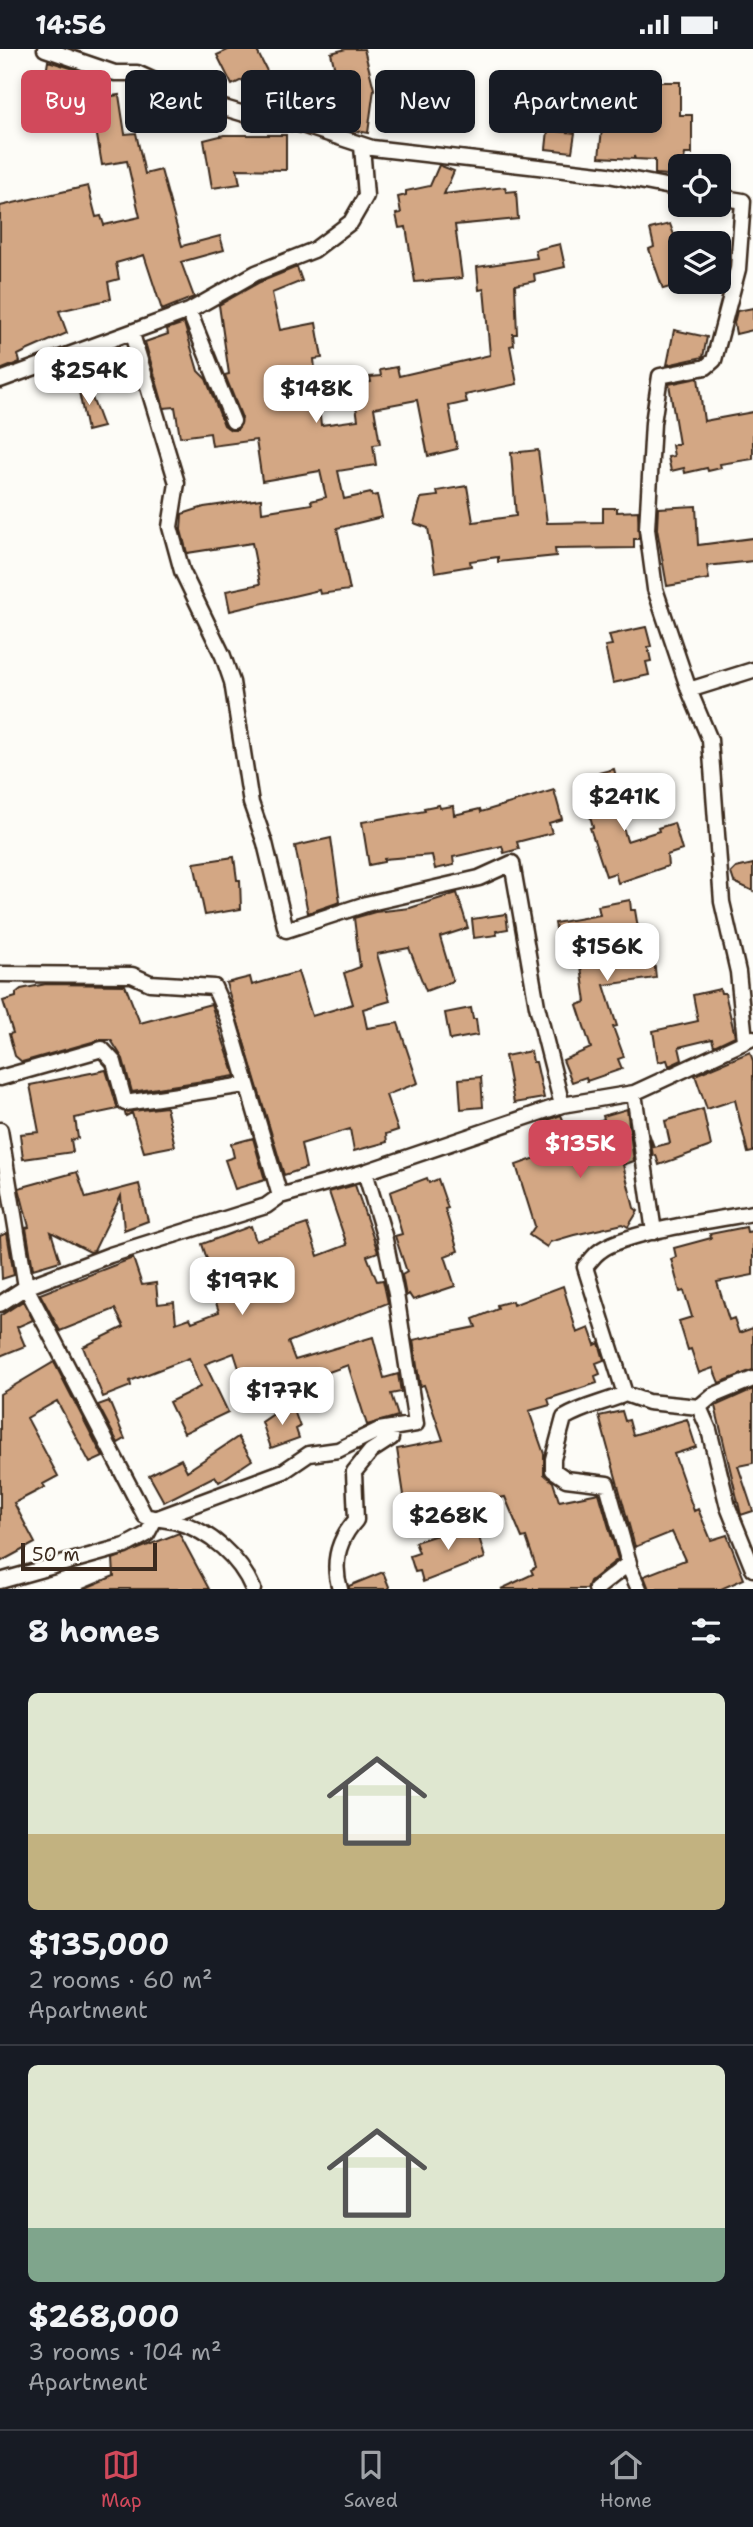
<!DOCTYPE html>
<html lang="en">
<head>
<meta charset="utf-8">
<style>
	:root { --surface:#171b24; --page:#242831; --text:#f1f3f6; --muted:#9ea1a6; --line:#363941; --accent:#d1495b }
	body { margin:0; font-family:"Shantell Sans",sans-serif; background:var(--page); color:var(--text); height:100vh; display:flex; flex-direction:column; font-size:26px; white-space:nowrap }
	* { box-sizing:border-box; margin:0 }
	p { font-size:23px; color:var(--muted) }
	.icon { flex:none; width:38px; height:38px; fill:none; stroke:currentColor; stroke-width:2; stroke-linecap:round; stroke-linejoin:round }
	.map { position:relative; height:1540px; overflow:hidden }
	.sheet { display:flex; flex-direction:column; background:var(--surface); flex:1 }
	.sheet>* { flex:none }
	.hud { position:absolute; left:21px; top:21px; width:712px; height:63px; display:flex; gap:14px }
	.tools { position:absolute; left:668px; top:105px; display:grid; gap:14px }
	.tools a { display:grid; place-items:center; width:63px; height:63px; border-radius:10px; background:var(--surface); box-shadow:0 4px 10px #0003; font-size:35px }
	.scale { position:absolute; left:21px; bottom:18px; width:136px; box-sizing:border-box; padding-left:7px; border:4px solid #3b2a1e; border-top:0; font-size:19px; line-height:24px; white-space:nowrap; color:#3b2a1e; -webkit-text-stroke:5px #fdfcf7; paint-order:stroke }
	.price { position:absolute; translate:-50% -60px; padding:0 16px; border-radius:14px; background:#fff; color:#222; font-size:23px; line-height:46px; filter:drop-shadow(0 2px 4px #0008) }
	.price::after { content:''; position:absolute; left:50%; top:42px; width:21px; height:16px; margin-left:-10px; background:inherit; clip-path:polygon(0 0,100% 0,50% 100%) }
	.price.selected { background:var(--accent); color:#fff }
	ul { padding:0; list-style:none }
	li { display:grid; align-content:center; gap:14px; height:371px; padding:0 28px }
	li+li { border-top:2px solid var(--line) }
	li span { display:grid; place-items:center; height:217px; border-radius:10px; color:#555 }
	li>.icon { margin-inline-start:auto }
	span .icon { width:126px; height:126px; fill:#fffc; stroke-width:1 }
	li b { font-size:30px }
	h2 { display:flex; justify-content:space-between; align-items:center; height:84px; padding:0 28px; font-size:30px }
	.chip { padding:0 24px; border-radius:10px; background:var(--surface); box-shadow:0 4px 10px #0003; font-size:24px; line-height:63px }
	.chip.selected { background:var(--accent); color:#fff }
	.status { display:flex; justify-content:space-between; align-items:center; height:49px; padding:0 35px; background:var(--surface); direction:ltr }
	.status svg { height:19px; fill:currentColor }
	.tabs { display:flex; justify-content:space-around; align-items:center; height:98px; border-top:2px solid var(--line); background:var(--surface); font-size:19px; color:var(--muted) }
	.tabs a { display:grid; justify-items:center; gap:4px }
	.tabs .selected { color:var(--accent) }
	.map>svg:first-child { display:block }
	.building { fill:#d3a784; stroke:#3b2a1e; stroke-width:2 }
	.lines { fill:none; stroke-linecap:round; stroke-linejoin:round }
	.street-casing { stroke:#3b2a1e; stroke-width:19 }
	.street { stroke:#fdfcf7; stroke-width:14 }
</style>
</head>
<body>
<div class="status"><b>14:56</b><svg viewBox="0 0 49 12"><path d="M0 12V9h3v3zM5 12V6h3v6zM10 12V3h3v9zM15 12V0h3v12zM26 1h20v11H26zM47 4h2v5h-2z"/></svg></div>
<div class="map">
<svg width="753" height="1540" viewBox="0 0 753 1540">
	<rect width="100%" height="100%" fill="#fdfcf7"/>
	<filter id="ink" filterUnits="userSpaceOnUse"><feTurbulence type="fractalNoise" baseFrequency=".0143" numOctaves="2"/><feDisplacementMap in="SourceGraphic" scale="14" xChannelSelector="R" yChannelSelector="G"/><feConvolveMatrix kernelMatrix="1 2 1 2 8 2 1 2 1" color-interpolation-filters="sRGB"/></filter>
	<g filter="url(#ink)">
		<path class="building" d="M230,0H256L279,46L258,57L244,30L232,36L217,6Z
			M346,0H364L374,40L368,84L341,79L346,32L338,34L331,4Z
			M48,12L84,23L78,52L119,46L125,85L136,84L145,125L161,121L182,197L220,187L224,201L181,213L194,248L162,261L144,206L116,214L119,230L108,233L111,250L59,262L67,284L26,302L18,306L20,313L0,321V157L88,137L96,168L101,167L104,176L140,168L127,112L102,116L94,69L70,66L68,79L38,74Z
			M640,33H680V66H692V105H685L681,127L655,125V111L635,110L634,107V110L599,108L602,80L639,83Z
			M548,81L575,84L572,103L546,100Z
			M224,86H286V121L237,120L240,135L212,139L204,91Z
			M439,116L454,122L444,145L505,138L506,143L516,142L518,170L455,176L462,229L415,233L406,178L399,179L396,165L401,164L398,148L406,146V142L430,137Z
			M670,175L681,205V235L663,240L649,200L654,198L650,180Z
			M560,195L565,218L534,225L535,232L515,236L517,285H513L514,296L510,297L517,335L465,346L467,353L449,357L457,400L428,407L417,351L374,359L380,395L373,396L376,416L338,422L344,450L371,444L372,447L377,446L382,468L337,479L350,541L320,545L319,541L230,562L226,542L260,535L252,494L187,504L181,481L182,465L204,458L261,450L262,463L312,455L311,452L326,448L320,422L262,432L256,391L212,397L210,384L180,388L175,358L164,359L145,293L168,285L167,280L184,274L198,322L206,330L224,376L231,381H237L242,369L225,326L229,325L219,256L260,233L297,218L302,232L272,244L280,281L316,274L322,309L314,310L321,376L358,371L353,336L371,333L370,328L381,327L380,321L397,318L399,327L490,306L484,240L479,241L477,218L537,209L535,201Z
			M753,259V281L736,285L734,274L737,262Z
			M674,281L707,288L703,308L667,316Z
			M123,312L129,340L116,344L106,316Z
			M698,329L704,372L753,363V410L720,415L721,419L708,422L707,419L685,424L684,419L671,422L668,408L674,407L672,396L679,395L669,335Z
			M85,330L103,378L87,382L77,333Z
			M538,401L547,474L603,473V459H617V463L638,462L639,490H634V499L555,500L556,507L498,513V508L470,512L471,517L435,523L428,479L414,474L421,449L438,447L437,442L467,437L473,473L516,467L511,404Z
			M696,457L698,496L753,489V512L707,517L709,530L667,537L657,480L658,459Z
			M646,578L651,597L648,598L651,612L646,613L649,626L613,634L605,597L612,596L609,586Z
			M614,720L620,743L614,745L627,792L659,782L658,779L674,774L682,801L667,806L668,817L618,834L615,824L606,827L590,779L593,778L580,729Z
			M554,741L562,770L549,774L552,784L517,793L519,800L504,804L502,797L453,808L454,816L435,820L432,806L384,810V813L369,816L362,773L425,762L424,759L439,756L440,759L453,757L454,766L480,760L481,763Z
			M331,789L340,853L308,864L295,797Z
			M234,808L237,831H240L241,860L205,866L194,814Z
			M753,815V842L734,833L731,824L736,819Z
			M457,844L468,879L440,888L453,932L426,942L409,899L377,905L390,952L363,960L367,979L398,974L418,1034L386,1046L398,1081L386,1085L387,1093L354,1102L350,1080L301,1095L306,1119L284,1126L226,934L250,928L252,936L298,923L312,967L353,955L344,924L360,918L354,869L375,863L410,859Z
			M630,851L631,861H635L639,885L651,883L656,929L604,936L617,977L613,978L624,1008L618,1010L622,1020L587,1032L586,1028L572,1033L563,1011L591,999L577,956L586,953L581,918L602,915L596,883L558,890L555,874L600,866L598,857Z
			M506,865L508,880L496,882L497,886L474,889L472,870Z
			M46,935L125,936L140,974L211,955L235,1027L132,1043L123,1010L111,991H99L22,1013L15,1007L9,985L13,984L3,952L16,948V944L21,940Z
			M720,940L721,944H725L735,987L714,997L712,990L679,998L682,1011L669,1017L667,1011L658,1013L653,982L698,972L693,946Z
			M471,959L473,970H476L478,986L450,991L445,964Z
			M531,1002L533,1013H536L544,1049L514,1054L505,1007Z
			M750,1003L753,1012V1103L748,1104L735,1051L707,1060L695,1026Z
			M106,1021L118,1060L75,1069L78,1089L71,1091L73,1103L23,1110L20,1085L39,1083L30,1036Z
			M481,1028L483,1058L461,1060L459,1030Z
			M166,1058L175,1097L144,1103L132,1064L126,1067L125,1063Z
			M627,1060L634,1112L623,1116L634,1159L638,1162L628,1178L623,1175L574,1186L550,1193L547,1198L529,1186L535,1177L516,1116L550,1104L543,1073L561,1066L571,1090L597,1081L595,1073L604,1070L603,1067Z
			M703,1060L711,1097L659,1116L656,1106L653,1107L649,1084L654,1098L670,1094L665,1072Z
			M253,1089L265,1131L235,1140L225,1111L234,1108L231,1095Z
			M77,1123L86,1149L139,1135L148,1172L124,1181L121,1147L94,1202L90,1203L51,1183L60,1212L33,1220L26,1179L29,1178L19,1139Z
			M427,1129L429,1134L438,1130L448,1159L445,1160L458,1202L445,1207L455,1237L413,1251L409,1245L406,1247L402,1226L407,1223L395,1187L402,1185L390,1143Z
			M355,1136L378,1203L367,1207L377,1232L383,1231L388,1254L288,1293L295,1311L373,1288L384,1329L398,1325L401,1343L391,1345L398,1367L367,1376L348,1316L315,1328L312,1323L250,1353L234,1304L205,1315L228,1363L184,1384L169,1353L200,1338L189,1309L130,1332L131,1337L103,1348L83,1298L124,1278L115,1260L60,1282L40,1245L133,1209L142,1236L156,1234L158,1255L174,1253L176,1274L190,1269L192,1273L219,1263L213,1244L218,1243L202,1195L251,1177L256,1192L307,1175L318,1207L347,1196L329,1143Z
			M746,1178L747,1183L753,1182V1226L717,1233L729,1271L734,1269L739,1284L753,1279V1321L719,1334L713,1319L699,1324L691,1300L688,1301L679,1272L692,1268L684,1242L680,1243L671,1210L676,1208L674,1199L711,1189L710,1185Z
			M7,1184L14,1226L2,1230L0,1187Z
			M563,1237L577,1284L589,1279L595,1296L599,1294L604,1311L596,1314L600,1325L595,1327L597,1334L548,1350L550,1356L529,1362L544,1405V1425L553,1433L559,1452L599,1444L618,1510L590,1532L587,1540H501L533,1525L531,1521L536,1518L526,1488L522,1489L505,1448L407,1466L397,1400L443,1391L424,1336L420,1337L413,1291L476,1278L473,1270L498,1260L497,1256L512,1252L513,1256Z
			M23,1252L33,1271L17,1278L25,1297L0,1307V1267Z
			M54,1313L103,1408L90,1414L57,1352L27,1369L58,1427L43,1435L45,1438L14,1454L35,1494L0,1513V1345Z
			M753,1340V1414L738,1417L753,1462L741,1466L715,1357Z
			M109,1352L125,1390L118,1394L98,1356Z
			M291,1353L300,1378L296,1380L299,1389L271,1399L262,1373Z
			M622,1362L625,1372L629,1371L633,1386L687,1370L696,1398L674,1405L694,1462L698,1460L711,1491L727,1486L744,1530L721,1540H649L644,1527L685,1511L672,1483L635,1498L599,1367Z
			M238,1388L252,1411L219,1433L215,1427L164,1453L149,1426L181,1410L187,1422Z
			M475,1474L485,1509L423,1533L420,1522L415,1523L410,1507L419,1504L415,1493Z
			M179,1484L209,1540H83L114,1527L113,1510Z
			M383,1523L390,1540H349V1537Z"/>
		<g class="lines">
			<g class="street-casing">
				<path id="street" d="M45,0L115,24H137L194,50L251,67L299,75L372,99L608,126L681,140
					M719,148L743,152L738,220L714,311L706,318L660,327L653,374L647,480L655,540L689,641L710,691L722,853L738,923L745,991
					M189,262L233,372
					M132,285L177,434L170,478L182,522L223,607L232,633L251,754L265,794L286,881L366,855L479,829L512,814L537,957L562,1056
					M0,331L189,262L256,224L314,201L351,173L366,147L362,97
					M689,641L753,621
					M0,925L132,926L150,934L214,938L228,970L280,1147
					M0,1029L102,1000L114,1013L125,1054L245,1036
					M634,1044L654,1183
					M0,1081L26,1238L145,1467C155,1470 166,1470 177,1473C210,1482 240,1509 253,1540
					M0,1255L26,1238L110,1206L266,1157L280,1147L365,1123L562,1056L634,1044L753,989
					M625,1345L648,1353L699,1358L709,1381L728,1458L753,1520
					M699,1358L712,1347L753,1330
					M628,1516L639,1540
					M0,1532L125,1497L147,1485L155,1470L284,1422L309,1405L338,1401L379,1381L416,1375L396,1245L384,1186L365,1123
					M340,1540C332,1514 338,1491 356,1471L354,1423L371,1402L391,1389L392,1379
					M596,1540L629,1514L607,1435L566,1430L553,1421V1410L564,1369C584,1357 604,1354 625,1345L585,1218C590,1213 594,1206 600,1202C624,1183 719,1170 753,1164"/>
			</g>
			<use href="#street" class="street"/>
		</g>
	</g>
</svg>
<div class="tools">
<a><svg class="icon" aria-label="locate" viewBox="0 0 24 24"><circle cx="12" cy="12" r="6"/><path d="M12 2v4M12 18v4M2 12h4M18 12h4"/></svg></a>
<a><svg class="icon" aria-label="layers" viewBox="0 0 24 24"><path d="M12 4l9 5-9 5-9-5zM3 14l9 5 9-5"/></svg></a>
</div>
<div class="scale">50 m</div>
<b class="price" style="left:89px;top:358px">$254K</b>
<b class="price" style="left:316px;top:376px">$148K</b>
<b class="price" style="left:624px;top:784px">$241K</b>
<b class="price" style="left:607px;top:934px">$156K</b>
<b class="price selected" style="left:580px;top:1131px">$135K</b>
<b class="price" style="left:242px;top:1268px">$197K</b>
<b class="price" style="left:282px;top:1378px">$177K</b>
<b class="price" style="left:448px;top:1503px">$268K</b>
<div class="hud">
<a class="chip selected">Buy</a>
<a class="chip">Rent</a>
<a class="chip">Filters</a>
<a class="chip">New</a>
<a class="chip">Apartment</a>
</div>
</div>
<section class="sheet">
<h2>8 homes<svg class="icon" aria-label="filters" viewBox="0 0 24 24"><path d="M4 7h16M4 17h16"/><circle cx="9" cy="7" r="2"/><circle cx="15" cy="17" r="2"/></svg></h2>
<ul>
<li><span style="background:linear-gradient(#dfe7d0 65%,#c2b280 0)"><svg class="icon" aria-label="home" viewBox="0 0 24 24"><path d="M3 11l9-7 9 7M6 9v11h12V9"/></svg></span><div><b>$135,000</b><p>2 rooms · 60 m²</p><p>Apartment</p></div></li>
<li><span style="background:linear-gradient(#dfe7d0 75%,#7fa58c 0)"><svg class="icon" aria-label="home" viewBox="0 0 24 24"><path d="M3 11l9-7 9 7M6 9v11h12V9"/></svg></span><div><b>$268,000</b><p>3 rooms · 104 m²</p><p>Apartment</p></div></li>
</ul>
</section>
<nav class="tabs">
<a class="selected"><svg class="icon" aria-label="map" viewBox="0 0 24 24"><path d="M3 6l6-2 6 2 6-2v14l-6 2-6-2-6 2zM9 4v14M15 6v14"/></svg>Map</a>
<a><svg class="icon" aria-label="saved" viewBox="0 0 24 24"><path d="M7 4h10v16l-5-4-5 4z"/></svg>Saved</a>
<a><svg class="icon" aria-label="home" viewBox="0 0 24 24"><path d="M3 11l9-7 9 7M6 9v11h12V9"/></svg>Home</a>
</nav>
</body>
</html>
